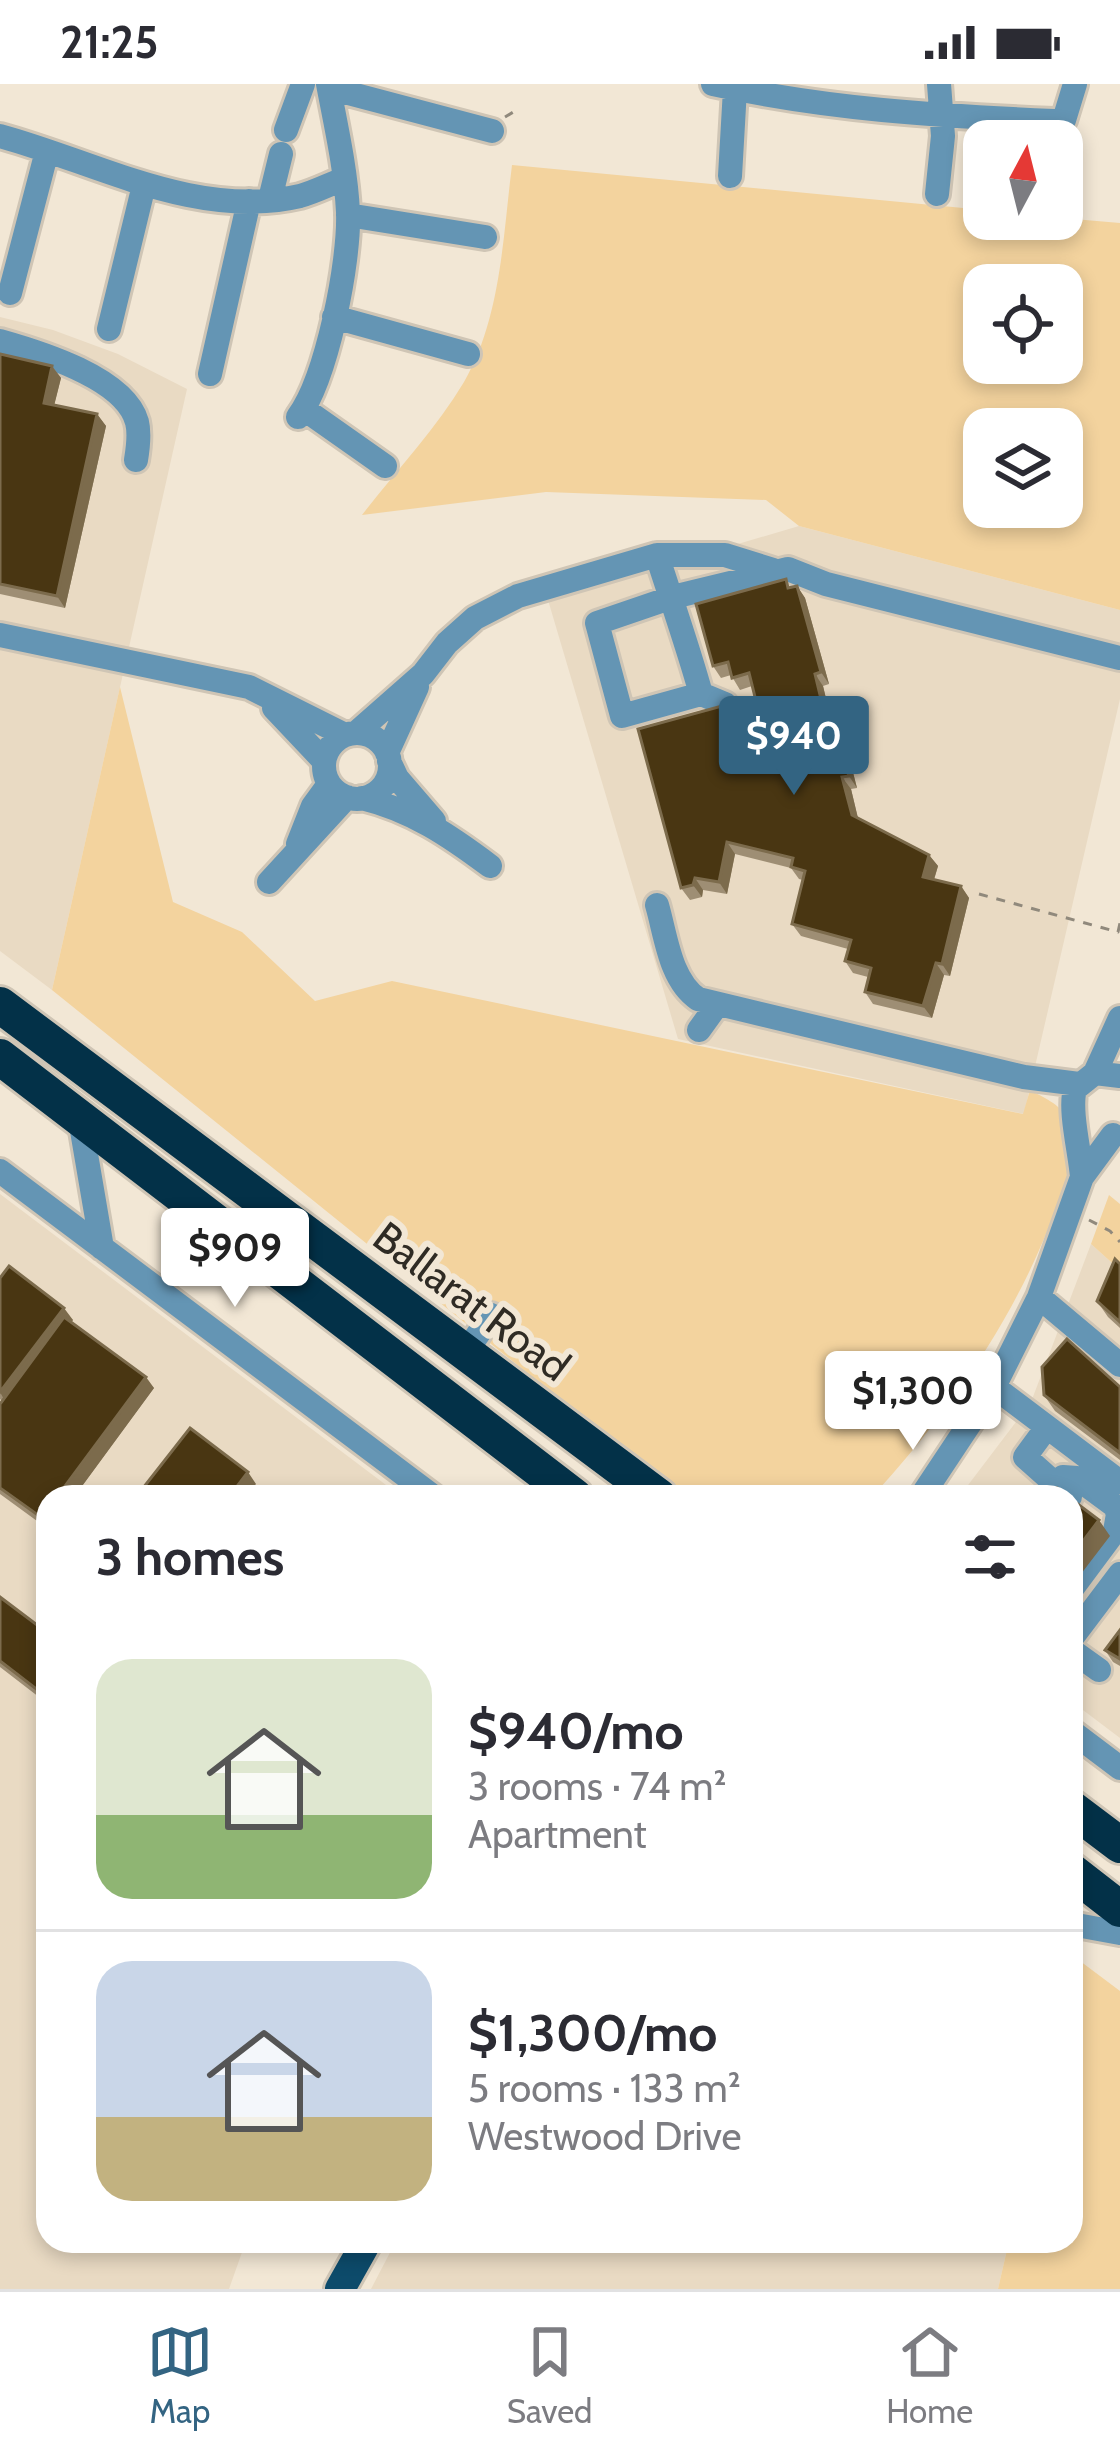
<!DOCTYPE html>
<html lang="en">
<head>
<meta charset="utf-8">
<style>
	:root { --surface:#fff; --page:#f7f7f7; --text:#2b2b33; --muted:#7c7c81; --line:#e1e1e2; --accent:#336482 }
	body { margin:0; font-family:Cabin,sans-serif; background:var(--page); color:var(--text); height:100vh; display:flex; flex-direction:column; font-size:45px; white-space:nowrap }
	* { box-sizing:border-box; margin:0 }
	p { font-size:39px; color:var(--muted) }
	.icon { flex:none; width:66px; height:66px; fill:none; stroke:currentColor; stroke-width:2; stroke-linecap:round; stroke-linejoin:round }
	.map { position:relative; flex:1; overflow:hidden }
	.panel { position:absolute; left:36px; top:1401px; width:1047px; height:768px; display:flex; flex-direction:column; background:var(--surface); border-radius:36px; box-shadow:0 6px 18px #0003 }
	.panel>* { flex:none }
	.needle { width:78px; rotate:7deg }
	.fabs { position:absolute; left:963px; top:36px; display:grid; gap:24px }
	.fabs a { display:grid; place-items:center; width:120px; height:120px; border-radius:24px; background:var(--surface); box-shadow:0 6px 18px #0003; font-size:60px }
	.price { position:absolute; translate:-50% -102px; padding:0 27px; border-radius:12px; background:#fff; color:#222; font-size:39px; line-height:78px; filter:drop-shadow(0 3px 6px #0008) }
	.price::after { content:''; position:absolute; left:50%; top:72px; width:36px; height:27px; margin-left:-18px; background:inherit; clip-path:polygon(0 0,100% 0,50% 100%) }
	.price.current { background:var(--accent); color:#fff }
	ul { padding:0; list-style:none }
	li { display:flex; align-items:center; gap:36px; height:300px; padding:0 60px }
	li+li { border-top:3px solid var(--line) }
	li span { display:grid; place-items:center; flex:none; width:336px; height:240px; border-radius:36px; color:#555 }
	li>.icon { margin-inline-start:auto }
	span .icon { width:144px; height:144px; fill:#fffc; stroke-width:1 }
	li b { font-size:51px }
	h2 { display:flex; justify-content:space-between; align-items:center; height:144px; padding:0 60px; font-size:51px }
	.status { display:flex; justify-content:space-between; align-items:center; height:84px; padding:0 60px; background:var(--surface); direction:ltr }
	.status svg { height:33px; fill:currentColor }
	.tabs { display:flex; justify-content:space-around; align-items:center; height:168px; border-top:3px solid var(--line); background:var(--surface); font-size:33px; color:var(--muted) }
	.tabs a { display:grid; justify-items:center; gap:6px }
	.tabs .current { color:var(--accent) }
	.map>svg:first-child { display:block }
	.built { fill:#e9dac3 }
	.green { fill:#f3d39e; fill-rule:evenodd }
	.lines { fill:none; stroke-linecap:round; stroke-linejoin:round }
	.minor-casing { stroke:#cfc5b5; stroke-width:30 }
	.major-casing { stroke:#cfc5b5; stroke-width:36 }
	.highway-casing { stroke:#cfc5b5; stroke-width:42 }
	.path { stroke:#90897c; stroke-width:3; stroke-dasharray:9 9; stroke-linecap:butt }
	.minor { stroke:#6495b4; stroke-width:24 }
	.major { stroke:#0d4b6b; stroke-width:30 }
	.highway { stroke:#033148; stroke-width:36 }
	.wall { fill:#9e8e74 }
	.shaded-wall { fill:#7c6b4c }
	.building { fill:#493612; stroke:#7c6b4c; stroke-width:3 }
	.labels { text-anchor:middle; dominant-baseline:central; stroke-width:12; stroke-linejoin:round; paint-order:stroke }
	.street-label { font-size:42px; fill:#2f2b24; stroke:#f2e7d5 }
</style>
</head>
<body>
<div class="status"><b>21:25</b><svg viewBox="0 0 49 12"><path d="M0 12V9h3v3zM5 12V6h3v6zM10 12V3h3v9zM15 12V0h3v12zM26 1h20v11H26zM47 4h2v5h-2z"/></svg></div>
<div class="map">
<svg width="1120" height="2205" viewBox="0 0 1120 2205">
	<rect width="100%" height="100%" fill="#f2e7d5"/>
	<path class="built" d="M0,233L53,246L118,270L187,305L52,906L0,867Z
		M799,442L1120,526V615L1024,1030L678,955L548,516Z
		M0,1110L402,1413H48V2157H246L229,2205H0Z
		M1091,1160L1120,1186V1654L1071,1617V1413H959L1031,1318Z
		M396,2157H1009L998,2205H371Z"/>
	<path class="green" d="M512,81L984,126V135L1062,134L1120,139V526L799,442L766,416L546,408L362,431C395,388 436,345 464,298C501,234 503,152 512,81ZM984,201H1062V279H984ZM984,345H1062V423H984Z
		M120,603L173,818L242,848L315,917L392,897L1023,1030L1030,1006C1042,1013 1061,1020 1066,1034C1080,1065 1067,1094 1056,1124C1017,1232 950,1328 872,1413H681L52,906Z
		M1109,1111L1120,1120V1186L1091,1160Z
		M1072,1871L1120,1907V2205H998L1009,2157H1071Z"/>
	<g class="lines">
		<g class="minor-casing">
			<path id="minor" d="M713,0C825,25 939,32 1054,37L1064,36L1075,0
				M329,4L492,47
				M286,46L303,0
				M0,52C96,78 197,136 300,112C315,108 330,100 344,95
				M730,92L735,5
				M937,110L943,52L939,0
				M270,115L281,70
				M348,131L485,153
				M10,209L47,67
				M334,233L468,270
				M109,245L144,101
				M0,257C39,268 125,294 137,338C140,350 138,364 136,376
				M210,290L249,117
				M304,325L385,382
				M298,333C327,294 350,177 348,128C346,86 336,42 328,0
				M657,471C672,518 688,563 701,610L622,632L597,539L673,513L788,485L826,500L1120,574
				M0,551L249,603L345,651
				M701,610L725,620
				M274,624L324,677
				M356,649L423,590L447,559L475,534L518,512L657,471H725L773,486
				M324 682a33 33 0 1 1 66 0a33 33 0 1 1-66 0Z
				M387,669L417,603
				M389,677L397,694L434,737
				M362,714C412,726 450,752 490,782
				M298,760L313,722L329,700
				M269,798L347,713
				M657,821C666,852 670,896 698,915L1024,993L1079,1000
				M699,946L717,921
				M1095,989L1120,934
				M80,1035L102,1164
				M0,1087L434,1413
				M1082,1093C1080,1068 1069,1026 1075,1005L1095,989L1120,992
				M1039,1213L1120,1281
				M466,1268L491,1231
				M994,1303L1120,1398
				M1047,1343L1025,1373L1070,1413
				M1055,1402L1063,1393L1077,1394L1115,1422L1118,1430L1115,1447L1071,1506
				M921,1413L994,1303L1039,1213L1082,1093L1113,1051
				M1071,1555L1120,1490
				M1071,1566L1099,1586
				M1071,1647L1120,1684
				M1071,1840L1120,1849"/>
		</g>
		<g class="major-casing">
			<path id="major" d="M340,2205L367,2157"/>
		</g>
		<g class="highway-casing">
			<path id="highway" d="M0,921L659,1413
				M0,973L575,1413
				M1071,1724L1120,1761
				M1071,1787L1120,1825"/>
		</g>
		<path class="path" d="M505,33L520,24
			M979,810L1118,848L1120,839
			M1089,1136L1110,1147L1120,1158"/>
		<use href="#minor" class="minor"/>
		<use href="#major" class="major"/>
		<use href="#highway" class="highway"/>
	</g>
	<path class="wall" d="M0,270L52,282L61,294L54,321L97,330L106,342L65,524L0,510Z
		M797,502L805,514L829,600L823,602L830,631L832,630L841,642L857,704L851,705L858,734L929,771L938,782L934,796L961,802L969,814L950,892L944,891L932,934L873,920L865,908L868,893L853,889L845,877L848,865L801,852L792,840L803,796L799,795L791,784L735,770L727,810L703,806L702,813L690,816L681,804L755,613L752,602L740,606L731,591L721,594L713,582L792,503Z
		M1120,1180V1244L1108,1233L1097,1217Z
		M0,1194L73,1236L71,1238L154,1304L74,1413H48V1445L0,1410V1320L2,1317L0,1315Z
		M1120,1303V1376L1055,1327L1044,1311Z
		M0,1513L41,1544L48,1535V1620L0,1583Z
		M1120,1546V1582L1113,1578L1105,1566Z"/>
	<path class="shaded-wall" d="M52,282L61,294L52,330L44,319Z
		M97,330L106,342L65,524L57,512Z
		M797,502L805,514L829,600L821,588Z
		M815,590L823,602L833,644L825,632Z
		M832,630L841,642L857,704L849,692Z
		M842,693L851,705L860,743L852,731Z
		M727,758L735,770L727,810L719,798Z
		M929,771L938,782L931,805L923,793Z
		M695,794L703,806L702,813L693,801Z
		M961,802L969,814L950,892L942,880Z
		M936,879L944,891L932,934L923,922Z
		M64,1224L73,1236L7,1321L0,1308Z
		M146,1293L154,1304L74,1413H57Z
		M248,1388L256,1400L246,1413H229Z
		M48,1425V1444L42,1434Z
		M1099,1436L1110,1452L1071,1503V1473Z"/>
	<path class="building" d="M0,270L52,282L44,319L97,330L57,512L0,500Z
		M786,495L788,504L797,502L821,588L815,590L825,632L832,630L849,692L842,693L852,731L929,771L923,793L961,802L942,880L936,879L923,922L865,908L871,884L845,877L851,856L792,840L805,787L791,783L793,774L727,758L719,798L695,794L693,801L681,804L638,645L755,613L749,589L732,594L728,578L713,582L696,520Z
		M1115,1175L1120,1180V1238L1097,1217Z
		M9,1182L64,1224L0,1308V1194Z
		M64,1233L146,1293L57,1413H48V1425L42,1434L0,1404V1320Z
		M1067,1255L1120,1303V1369L1044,1311L1042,1283Z
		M190,1344L248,1388L229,1413H136Z
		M1057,1404L1069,1413H1036L1043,1405L1051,1412Z
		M1071,1415L1099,1436L1071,1473Z
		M0,1513L41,1544L48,1535V1614L0,1577Z
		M1120,1546V1575L1105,1566Z"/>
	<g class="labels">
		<g class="street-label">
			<text transform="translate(472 1217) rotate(37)">Ballarat Road</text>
		</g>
	</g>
</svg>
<div class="fabs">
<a><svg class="needle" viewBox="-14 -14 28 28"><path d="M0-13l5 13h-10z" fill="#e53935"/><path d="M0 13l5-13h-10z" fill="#7c7c81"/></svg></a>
<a><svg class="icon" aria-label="locate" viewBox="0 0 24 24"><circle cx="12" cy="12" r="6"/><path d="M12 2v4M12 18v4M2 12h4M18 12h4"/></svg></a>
<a><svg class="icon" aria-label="layers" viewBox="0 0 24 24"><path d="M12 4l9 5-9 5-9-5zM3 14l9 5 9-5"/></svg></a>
</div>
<b class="price current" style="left:794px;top:714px">$940</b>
<b class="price" style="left:235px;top:1226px">$909</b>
<b class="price" style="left:913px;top:1369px">$1,300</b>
<section class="panel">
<h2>3 homes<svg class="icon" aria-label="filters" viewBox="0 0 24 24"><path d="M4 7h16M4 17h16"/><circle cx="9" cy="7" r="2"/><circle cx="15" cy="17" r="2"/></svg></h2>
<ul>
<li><span style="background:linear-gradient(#dfe7d0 65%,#8fb573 0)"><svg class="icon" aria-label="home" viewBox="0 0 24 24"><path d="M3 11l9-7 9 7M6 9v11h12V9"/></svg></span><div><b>$940/mo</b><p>3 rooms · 74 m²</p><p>Apartment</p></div></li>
<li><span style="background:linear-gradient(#c9d6e8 65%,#c2b280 0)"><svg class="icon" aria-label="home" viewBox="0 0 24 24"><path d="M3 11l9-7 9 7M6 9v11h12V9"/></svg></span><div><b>$1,300/mo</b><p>5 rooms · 133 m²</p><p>Westwood Drive</p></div></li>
</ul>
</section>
</div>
<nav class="tabs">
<a class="current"><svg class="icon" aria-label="map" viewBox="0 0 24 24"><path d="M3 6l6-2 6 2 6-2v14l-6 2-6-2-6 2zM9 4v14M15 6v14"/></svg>Map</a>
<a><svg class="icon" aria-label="saved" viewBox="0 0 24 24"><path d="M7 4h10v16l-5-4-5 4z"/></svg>Saved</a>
<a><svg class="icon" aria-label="home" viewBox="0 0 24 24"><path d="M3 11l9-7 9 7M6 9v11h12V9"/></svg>Home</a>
</nav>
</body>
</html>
